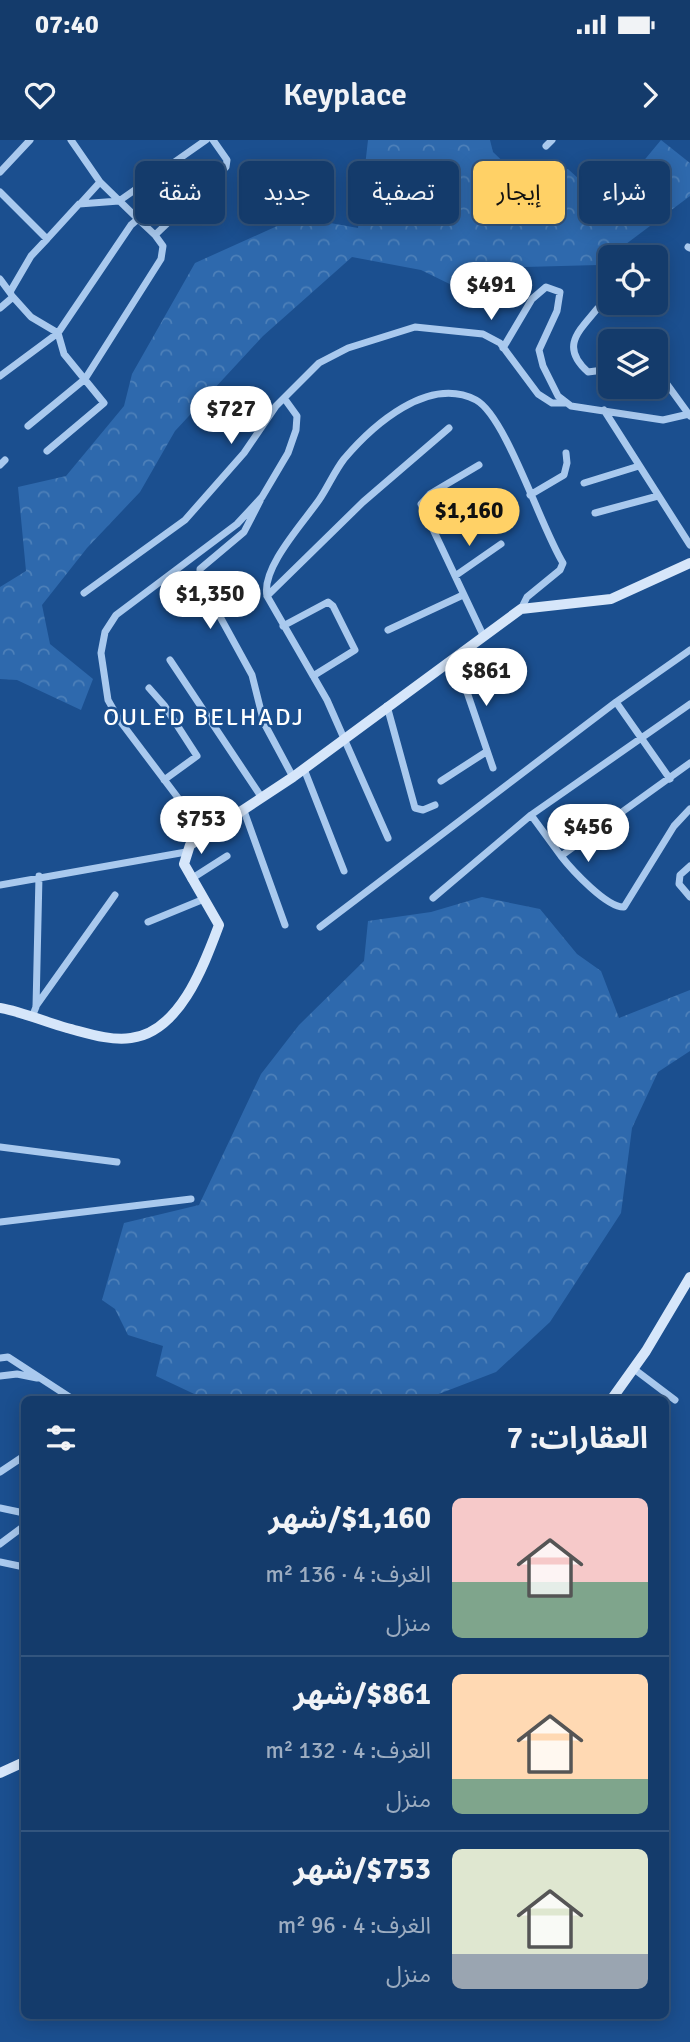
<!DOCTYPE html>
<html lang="ar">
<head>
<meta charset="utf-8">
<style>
	:root { --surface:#143b6b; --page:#1d4271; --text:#f1f3f6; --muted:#9dadc1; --line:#33557e; --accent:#ffd166 }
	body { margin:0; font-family:Signika,"Noto Sans Arabic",sans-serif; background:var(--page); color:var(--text); direction:rtl; height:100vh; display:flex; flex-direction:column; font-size:26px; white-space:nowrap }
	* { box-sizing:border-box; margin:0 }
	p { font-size:23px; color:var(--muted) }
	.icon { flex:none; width:38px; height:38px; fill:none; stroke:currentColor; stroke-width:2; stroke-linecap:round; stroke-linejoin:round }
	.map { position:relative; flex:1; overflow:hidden; direction:ltr }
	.drawer { position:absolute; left:21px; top:1256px; width:648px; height:623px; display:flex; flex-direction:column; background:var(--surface); border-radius:10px; box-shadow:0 4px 18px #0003,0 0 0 2px var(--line); direction:rtl }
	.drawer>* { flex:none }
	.hud { position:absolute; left:21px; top:21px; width:649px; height:63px; direction:rtl; display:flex; gap:14px }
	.fabs { position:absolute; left:598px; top:105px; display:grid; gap:14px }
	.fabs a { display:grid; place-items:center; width:70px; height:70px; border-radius:10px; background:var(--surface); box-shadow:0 4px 18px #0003,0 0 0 2px var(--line); font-size:35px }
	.price { position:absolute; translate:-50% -60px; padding:0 16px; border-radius:24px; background:#fff; color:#222; font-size:23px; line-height:46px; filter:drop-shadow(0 2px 4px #0008) }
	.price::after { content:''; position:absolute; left:50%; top:42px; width:21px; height:16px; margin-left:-10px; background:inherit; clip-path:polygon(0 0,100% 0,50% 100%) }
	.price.on { background:var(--accent); color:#111 }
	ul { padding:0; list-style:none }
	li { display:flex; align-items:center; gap:21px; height:175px; padding:0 21px }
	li+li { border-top:2px solid var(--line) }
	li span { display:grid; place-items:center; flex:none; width:196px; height:140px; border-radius:10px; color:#555 }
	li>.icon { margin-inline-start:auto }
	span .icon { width:84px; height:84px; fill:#fffc; stroke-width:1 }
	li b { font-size:30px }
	h2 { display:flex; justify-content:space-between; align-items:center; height:84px; padding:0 21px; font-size:30px }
	.chip { padding:0 24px; border-radius:10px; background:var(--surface); box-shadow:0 4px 18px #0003,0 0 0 2px var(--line); font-size:24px; line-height:63px }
	.chip.on { background:var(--accent); color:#111 }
	.status { display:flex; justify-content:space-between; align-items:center; height:49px; padding:0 35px; background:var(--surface); direction:ltr }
	.status svg { height:19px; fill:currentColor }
	header { display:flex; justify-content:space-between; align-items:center; height:91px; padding:0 21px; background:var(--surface); font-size:32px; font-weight:600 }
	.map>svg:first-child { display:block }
	.forest { fill:url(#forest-crowns) }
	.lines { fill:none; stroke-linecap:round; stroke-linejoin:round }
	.street { stroke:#a9c9ee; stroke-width:7 }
	.secondary { stroke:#d6e6fa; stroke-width:10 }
	.labels { text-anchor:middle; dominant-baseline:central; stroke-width:5; stroke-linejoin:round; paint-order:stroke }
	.quarter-label { font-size:24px; letter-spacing:2px; fill:#fff; stroke:#1b4f8f }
</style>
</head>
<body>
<div class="status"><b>07:40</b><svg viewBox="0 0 49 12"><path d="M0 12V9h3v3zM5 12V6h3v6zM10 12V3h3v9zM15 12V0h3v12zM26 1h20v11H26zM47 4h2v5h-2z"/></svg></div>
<header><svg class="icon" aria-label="forward" viewBox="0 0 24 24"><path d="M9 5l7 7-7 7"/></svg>Keyplace<svg class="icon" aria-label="heart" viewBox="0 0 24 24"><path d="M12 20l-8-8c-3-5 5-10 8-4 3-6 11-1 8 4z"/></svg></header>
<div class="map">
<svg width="690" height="1902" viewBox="0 0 690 1902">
	<defs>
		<pattern id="forest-crowns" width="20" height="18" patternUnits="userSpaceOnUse" patternTransform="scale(1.75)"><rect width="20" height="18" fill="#2e69ad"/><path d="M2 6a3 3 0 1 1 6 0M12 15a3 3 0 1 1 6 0" fill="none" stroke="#4d80b9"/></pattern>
	</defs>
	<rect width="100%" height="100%" fill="#1b4f8f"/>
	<path class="forest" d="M368,0H490L493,12L515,33L568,29L607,65L661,0L690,23V56L598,125L524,127L466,152L421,130L352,117L263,196L175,291L140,352L87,408L42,465L50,504L93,539L81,570L17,540L0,539V447L26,431L18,347L66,336L124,266L132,234L195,123L297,77L358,88Z
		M482,757L540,769L577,814L601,831L619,878L690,850V911L658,932L632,988L621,1073L550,1182L496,1232L423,1260H207L156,1236L163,1206L128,1195L115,1169L102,1160L124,1083L199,1065L261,934L299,885L364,821L368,781L431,772Z"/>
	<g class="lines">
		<path class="street" d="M71,0L100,42
			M546,6L552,0
			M0,32L30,0
			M0,52L47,99L79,64L119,61L206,0
			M80,64L100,42L138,79
			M688,107L690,108
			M0,139L11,154
			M10,152L31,116L47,99
			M0,168L13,157L31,177L58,193L64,214L104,263L47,311
			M597,169C578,192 560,207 588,232L611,229
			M503,208L532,159L546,147L560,152L557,171L539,210L543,226L558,256L571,266L663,280L689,274
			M656,229L690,276
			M0,236L58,193L131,85L138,79L155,95L226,27L227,20L213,0
			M604,270L690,405
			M28,286L85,239L161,119L163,106L155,95
			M0,325L5,320
			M479,325L430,354L421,364L483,495
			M584,343L639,326
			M530,355L564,335L567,323L566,313
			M260,361L244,392L200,429V439L207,453L252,535L264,583L293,637
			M595,373L658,356
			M455,436L501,404
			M84,453L185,380L244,313L276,266L319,223L348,208L415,187L483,194L500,203L538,254L552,263H566
			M267,456L363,362L449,288
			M283,486L328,462L333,466L355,510L313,536
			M388,490L463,455
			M455,517L493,628
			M170,520L262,658
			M149,548L164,565L197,616L164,640
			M616,562L670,639
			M387,566L415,668L423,670L435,665
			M690,623L561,716C572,730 607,768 624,767L674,686L690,669
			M304,629L344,731
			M441,641L486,612
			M244,671L285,785
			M531,675L561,716
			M206,695L120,581L108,560L101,513L105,492L116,475L237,384L262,357L288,313L296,290L297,276L284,258
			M388,698L327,560L267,456C261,428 303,383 319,360C328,347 334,332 344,319C372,286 428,235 476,260C506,276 541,388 563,423L560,430L527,457L521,469
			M690,726L680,735L679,744L690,757
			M191,739L227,716
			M0,745L186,712
			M433,758L531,675L690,564
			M148,782L204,759
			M320,787L616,562L690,510
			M36,866L115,755
			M32,877L36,867L39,736
			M0,1007L117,1022
			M0,1082L191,1059
			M0,1218L8,1217L74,1260
			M634,1229L675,1260
			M0,1236L17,1234L37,1238
			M0,1332L24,1316
			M0,1368L24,1373
			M0,1404L24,1386
			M0,1422L24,1427"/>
		<path class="secondary" d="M0,868C23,872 45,882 67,888C87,893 110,901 131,898C180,892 204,825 219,785L184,724L190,705L293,637L521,469L611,459L690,423
			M611,1260L646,1211L690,1137
			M0,1633L24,1622"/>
	</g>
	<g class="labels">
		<g class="quarter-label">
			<text x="204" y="577">OULED BELHADJ</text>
		</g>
	</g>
</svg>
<div class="fabs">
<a><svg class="icon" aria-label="locate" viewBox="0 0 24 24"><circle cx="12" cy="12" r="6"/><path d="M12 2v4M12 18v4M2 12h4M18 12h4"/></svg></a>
<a><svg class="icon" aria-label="layers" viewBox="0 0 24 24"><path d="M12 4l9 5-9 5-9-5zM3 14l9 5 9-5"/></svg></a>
</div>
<b class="price" style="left:491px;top:182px">$491</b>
<b class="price" style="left:231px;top:306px">$727</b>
<b class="price on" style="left:469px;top:408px">$1,160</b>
<b class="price" style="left:210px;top:491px">$1,350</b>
<b class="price" style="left:486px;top:568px">$861</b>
<b class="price" style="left:201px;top:716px">$753</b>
<b class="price" style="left:588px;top:724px">$456</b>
<div class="hud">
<a class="chip">شراء</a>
<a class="chip on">إيجار</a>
<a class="chip">تصفية</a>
<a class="chip">جديد</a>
<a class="chip">شقة</a>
</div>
<section class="drawer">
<h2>العقارات: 7<svg class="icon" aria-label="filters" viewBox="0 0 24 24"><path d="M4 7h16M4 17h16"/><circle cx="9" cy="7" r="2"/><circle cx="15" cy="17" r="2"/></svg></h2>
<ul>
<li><span style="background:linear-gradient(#f6c9c9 60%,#7fa58c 0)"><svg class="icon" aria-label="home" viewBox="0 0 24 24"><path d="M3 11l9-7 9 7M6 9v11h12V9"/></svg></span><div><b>$1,160/شهر</b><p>الغرف: 4 · 136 m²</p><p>منزل</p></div></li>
<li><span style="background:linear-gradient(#ffd9b3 75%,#7fa58c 0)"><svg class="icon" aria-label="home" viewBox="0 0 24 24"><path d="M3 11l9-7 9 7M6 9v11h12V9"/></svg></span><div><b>$861/شهر</b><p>الغرف: 4 · 132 m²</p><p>منزل</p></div></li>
<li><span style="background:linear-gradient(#dfe7d0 75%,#9aa5b1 0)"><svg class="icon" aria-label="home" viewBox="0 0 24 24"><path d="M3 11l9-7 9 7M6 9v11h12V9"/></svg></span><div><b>$753/شهر</b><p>الغرف: 4 · 96 m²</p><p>منزل</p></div></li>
</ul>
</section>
</div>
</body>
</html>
